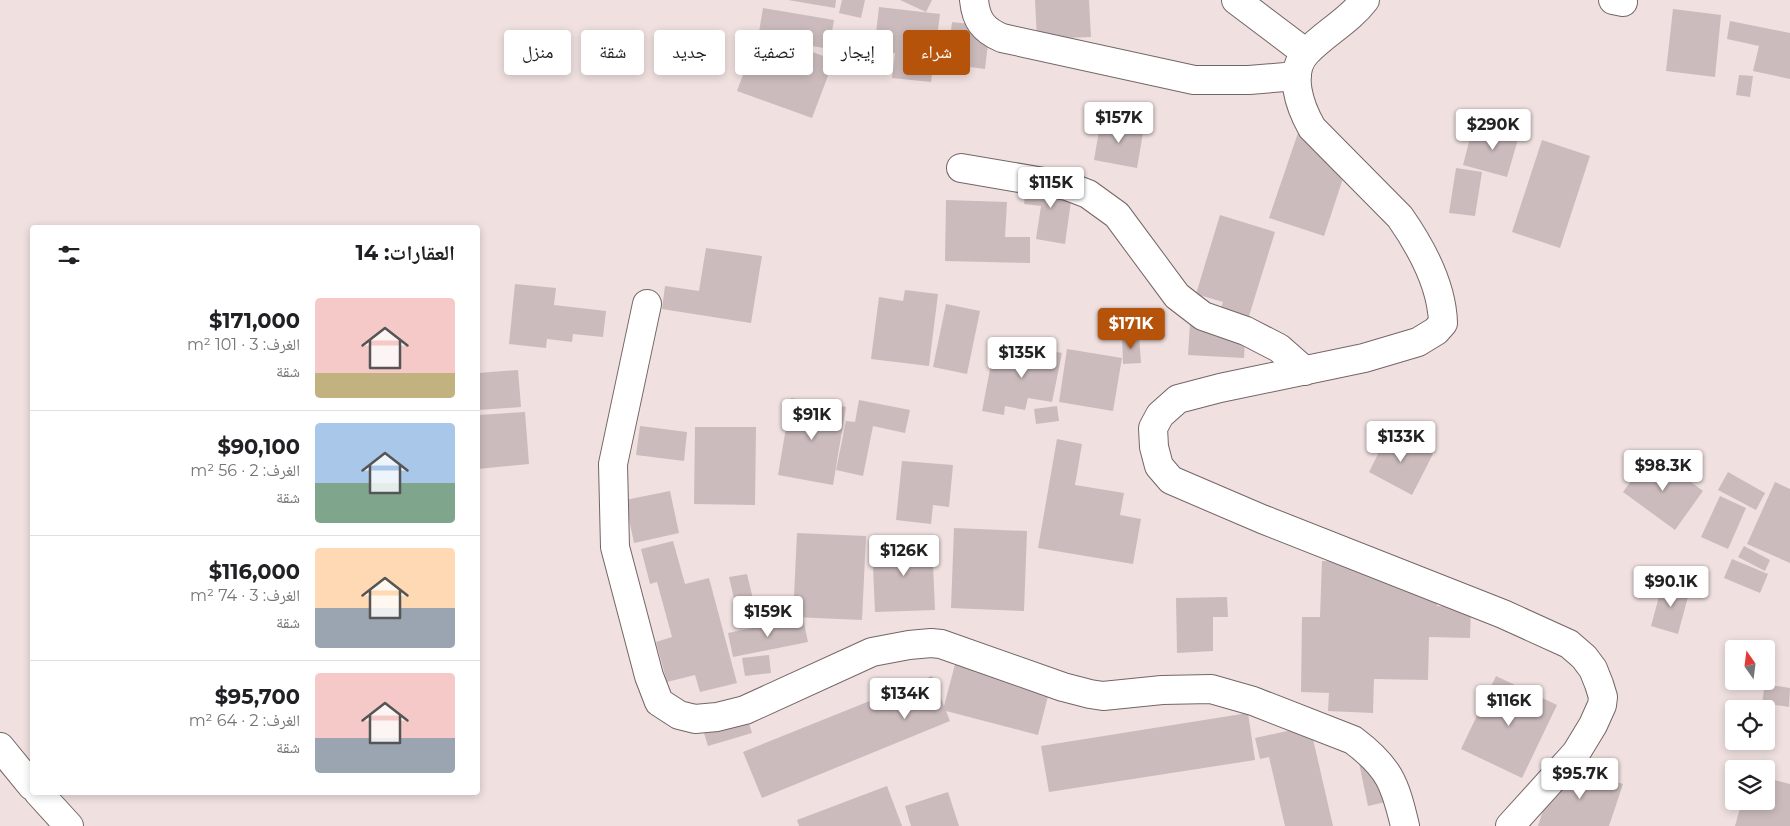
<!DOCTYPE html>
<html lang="ar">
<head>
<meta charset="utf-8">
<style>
	:root { --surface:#fff; --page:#f6f6f6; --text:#202124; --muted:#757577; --line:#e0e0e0; --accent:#b45309 }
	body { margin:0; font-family:Montserrat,"Noto Naskh Arabic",sans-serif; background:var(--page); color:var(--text); direction:rtl; height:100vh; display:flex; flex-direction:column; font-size:19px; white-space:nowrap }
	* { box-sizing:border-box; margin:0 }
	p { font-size:16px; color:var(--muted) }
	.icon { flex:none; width:28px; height:28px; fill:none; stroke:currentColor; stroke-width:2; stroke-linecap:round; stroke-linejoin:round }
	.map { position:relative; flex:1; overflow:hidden; direction:ltr }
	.details { position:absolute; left:30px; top:225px; width:450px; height:570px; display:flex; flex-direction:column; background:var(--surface); border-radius:5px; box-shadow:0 2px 8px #0003; direction:rtl }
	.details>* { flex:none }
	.hud { position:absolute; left:495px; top:30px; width:475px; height:45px; direction:rtl; display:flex; gap:10px }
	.needle { width:32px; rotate:346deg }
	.buttons { position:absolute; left:1725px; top:640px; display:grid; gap:10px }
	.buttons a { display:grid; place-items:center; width:50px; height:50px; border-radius:5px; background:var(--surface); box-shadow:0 2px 8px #0003; font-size:25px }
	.price { position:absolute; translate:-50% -42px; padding:0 11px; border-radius:5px; background:#fff; color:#222; font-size:16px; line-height:32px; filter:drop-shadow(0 1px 2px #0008) }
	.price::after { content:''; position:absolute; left:50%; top:30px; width:15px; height:11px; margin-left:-8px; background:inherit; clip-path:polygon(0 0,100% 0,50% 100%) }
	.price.active { background:var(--accent); color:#fff }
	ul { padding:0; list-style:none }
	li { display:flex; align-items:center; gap:15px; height:125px; padding:0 25px }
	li+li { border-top:1px solid var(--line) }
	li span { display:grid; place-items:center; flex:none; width:140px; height:100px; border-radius:5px; color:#555 }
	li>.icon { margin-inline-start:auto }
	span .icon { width:60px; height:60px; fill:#fffc; stroke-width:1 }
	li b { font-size:21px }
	h2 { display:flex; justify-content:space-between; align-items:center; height:60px; padding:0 25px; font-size:21px }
	.pill { padding:0 18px; border-radius:5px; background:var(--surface); box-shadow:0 2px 8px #0003; font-size:18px; line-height:45px }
	.pill.active { background:var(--accent); color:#fff }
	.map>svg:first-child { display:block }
	.building { fill:#cbbbbc }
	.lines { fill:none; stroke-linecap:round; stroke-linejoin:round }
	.minor-casing { stroke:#746566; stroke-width:30 }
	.minor { stroke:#fff; stroke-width:28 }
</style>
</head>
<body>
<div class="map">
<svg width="1790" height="826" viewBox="0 0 1790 826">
	<rect width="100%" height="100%" fill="#f0e0e0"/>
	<path class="building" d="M788,0H836L835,8Z
		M842,0H865L861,18L839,13Z
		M900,0H932L926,12Z
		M1035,0H1089L1091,37L1037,39Z
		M879,7L940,14L931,82L892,78L895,53L874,51Z
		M763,8L834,20L829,49L780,40L834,60L812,118L737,91L759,32Z
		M1673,9L1721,15L1715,77L1666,71Z
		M1730,21L1790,33V79L1753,71L1759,46L1727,39Z
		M952,22L990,26L985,69L947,64Z
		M1739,75L1753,76L1750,97L1736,95Z
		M1101,119L1144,127L1137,168L1094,160Z
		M1500,123L1521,129L1507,177L1463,165L1471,134L1495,141Z
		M1299,130L1353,148L1324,236L1269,218Z
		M1542,140L1590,156L1560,248L1512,232Z
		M1456,168L1482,172L1475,216L1449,213Z
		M1027,180L1073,186L1065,244L1036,239L1041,206L1024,204Z
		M946,200L1007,202L1005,237H1030V263L945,261Z
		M1220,215L1275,232L1249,316H1246L1244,358L1188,355L1191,307L1225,309L1221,308L1223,302L1196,294Z
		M706,248L762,256L751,323L662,309L665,286L699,291Z
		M515,284L556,288L554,305L606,311L603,337L573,334L572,342L547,339L546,348L509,344Z
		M905,290L938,294L929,366L871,359L879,297L903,301Z
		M946,304L980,311L967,374L933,367Z
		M1139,335L1141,363L1123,364L1122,336Z
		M1012,343L1062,353L1052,402L1028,398L1025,410L1005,406L1004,415L982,411L991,364L1007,367Z
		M1067,349L1122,358L1113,411L1059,402Z
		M518,370L521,407L479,410L478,373Z
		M791,398L846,407L833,485L778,475Z
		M859,400L910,410L905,433L873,426L863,476L836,470L846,421L855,422Z
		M1057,406L1059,421L1036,424L1034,409Z
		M525,412L529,464L478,469V415Z
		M640,426L687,432L684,461L636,455Z
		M695,427H756L755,505L694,504Z
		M1389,432L1433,454L1412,495L1369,472Z
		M1057,439L1082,444L1075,485L1124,493L1120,515L1141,519L1133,564L1038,548Z
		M1652,453L1703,491L1675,530L1623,492Z
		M902,461L953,465L949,507L933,505L931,524L896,520Z
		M1728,472L1765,493L1756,510L1718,490Z
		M1775,482L1790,489V563L1747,544Z
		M670,491L679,533L634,543L625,500Z
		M1720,496L1746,508L1728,549L1701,537Z
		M954,528L1027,531L1024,611L951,608Z
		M797,533L866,536L862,620L793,617Z
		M673,541L685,584L709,578L737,683L700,692L695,675L667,682L656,642L672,637L657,582L650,584L641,549Z
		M932,542L935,610L875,612L872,545Z
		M1744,546L1770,560L1765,571L1738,557Z
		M1732,559L1768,574L1760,593L1724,578Z
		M1322,561L1366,562L1438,577L1437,606L1471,607L1470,638L1429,637L1428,680L1374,679L1373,713L1328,711L1329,693L1301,692L1302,617H1320Z
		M747,574L753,599L735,603L729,577Z
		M1663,582L1690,589L1678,634L1651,626Z
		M1227,597L1228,617H1213V651L1177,653L1176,598Z
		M803,618L808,642L733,657L728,633Z
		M959,649L1054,673L1038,735L946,711L950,721L762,798L743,752L932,676L944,706Z
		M769,655L771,673L745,676L742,658Z
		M1496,676L1557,705L1522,778L1461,749Z
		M1765,684L1790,688L1789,707L1762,703Z
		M1248,713L1255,760L1049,792L1041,746Z
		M748,720L752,733L708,746L704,733Z
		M1310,726L1333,826H1285L1269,757L1260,759L1255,738Z
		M1379,753L1390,801L1368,806L1358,758Z
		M1558,764L1623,784L1609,826H1538Z
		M1766,778L1790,784V826H1735L1742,801H1766Z
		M887,786L902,826H799L797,820Z
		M948,792L959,826H911L905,806Z"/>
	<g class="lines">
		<g class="minor-casing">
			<path id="minor" d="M974,0C976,20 983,30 1002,38L1194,80H1249L1297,76
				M1236,0L1306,53
				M1365,0C1349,21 1325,33 1307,52C1287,72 1300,107 1312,128L1400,217C1421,247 1442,285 1443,323L1436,331L1418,342L1364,358L1220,388L1178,399L1160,415L1153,428L1154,447L1159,466L1171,480L1262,519L1503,614L1569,644L1584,657L1593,669L1599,684L1603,697L1602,705L1593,725L1576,753L1510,826
				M1613,0L1623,2
				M961,168L1067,186L1088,194L1117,215L1177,296L1203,316L1246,331L1279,348L1305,371
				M647,304L613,464L615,547L649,676L659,702L679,715L695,719L717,717L745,710L872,652L909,645L931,643L941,644L1063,687L1090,694L1103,696L1162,690L1211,689L1253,701L1353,740C1389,767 1395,783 1405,826
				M0,747L32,786
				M38,792L69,826"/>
		</g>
		<use href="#minor" class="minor"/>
	</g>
</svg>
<div class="buttons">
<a><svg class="needle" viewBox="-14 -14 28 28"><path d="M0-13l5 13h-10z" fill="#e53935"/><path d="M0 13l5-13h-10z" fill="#757577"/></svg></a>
<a><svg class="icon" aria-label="locate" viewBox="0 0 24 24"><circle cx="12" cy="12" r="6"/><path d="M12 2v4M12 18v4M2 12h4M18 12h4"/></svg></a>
<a><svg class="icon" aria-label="layers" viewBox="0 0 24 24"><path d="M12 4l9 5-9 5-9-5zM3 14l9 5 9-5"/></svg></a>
</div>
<b class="price" style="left:1119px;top:144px">$157K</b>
<b class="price" style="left:1493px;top:151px">$290K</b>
<b class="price" style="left:1051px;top:209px">$115K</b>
<b class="price active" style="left:1131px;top:350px">$171K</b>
<b class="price" style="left:1022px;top:379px">$135K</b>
<b class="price" style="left:812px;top:441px">$91K</b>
<b class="price" style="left:1401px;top:463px">$133K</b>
<b class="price" style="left:1663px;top:492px">$98.3K</b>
<b class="price" style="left:904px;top:577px">$126K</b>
<b class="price" style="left:1671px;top:608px">$90.1K</b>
<b class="price" style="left:768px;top:638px">$159K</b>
<b class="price" style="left:905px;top:720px">$134K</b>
<b class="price" style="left:1509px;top:727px">$116K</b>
<b class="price" style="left:1580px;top:800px">$95.7K</b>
<div class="hud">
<a class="pill active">شراء</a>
<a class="pill">إيجار</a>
<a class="pill">تصفية</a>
<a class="pill">جديد</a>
<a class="pill">شقة</a>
<a class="pill">منزل</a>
</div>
<section class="details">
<h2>العقارات: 14<svg class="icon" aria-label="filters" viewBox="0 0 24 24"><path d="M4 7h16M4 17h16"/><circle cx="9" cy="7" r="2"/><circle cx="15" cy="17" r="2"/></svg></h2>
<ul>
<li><span style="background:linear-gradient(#f6c9c9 75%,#c2b280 0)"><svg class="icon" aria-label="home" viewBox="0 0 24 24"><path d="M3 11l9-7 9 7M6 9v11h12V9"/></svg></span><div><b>$171,000</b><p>الغرف: 3 · 101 m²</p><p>شقة</p></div></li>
<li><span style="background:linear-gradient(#a9c7e8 60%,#7fa58c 0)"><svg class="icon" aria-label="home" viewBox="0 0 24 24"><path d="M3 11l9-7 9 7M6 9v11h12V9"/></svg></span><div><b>$90,100</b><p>الغرف: 2 · 56 m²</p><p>شقة</p></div></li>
<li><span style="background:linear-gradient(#ffd9b3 60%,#9aa5b1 0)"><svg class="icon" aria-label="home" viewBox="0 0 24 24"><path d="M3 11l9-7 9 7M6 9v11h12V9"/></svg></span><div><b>$116,000</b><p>الغرف: 3 · 74 m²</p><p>شقة</p></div></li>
<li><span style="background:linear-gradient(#f6c9c9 65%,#9aa5b1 0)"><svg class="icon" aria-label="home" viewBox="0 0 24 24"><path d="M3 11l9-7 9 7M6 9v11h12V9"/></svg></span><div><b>$95,700</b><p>الغرف: 2 · 64 m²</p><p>شقة</p></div></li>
</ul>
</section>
</div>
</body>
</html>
